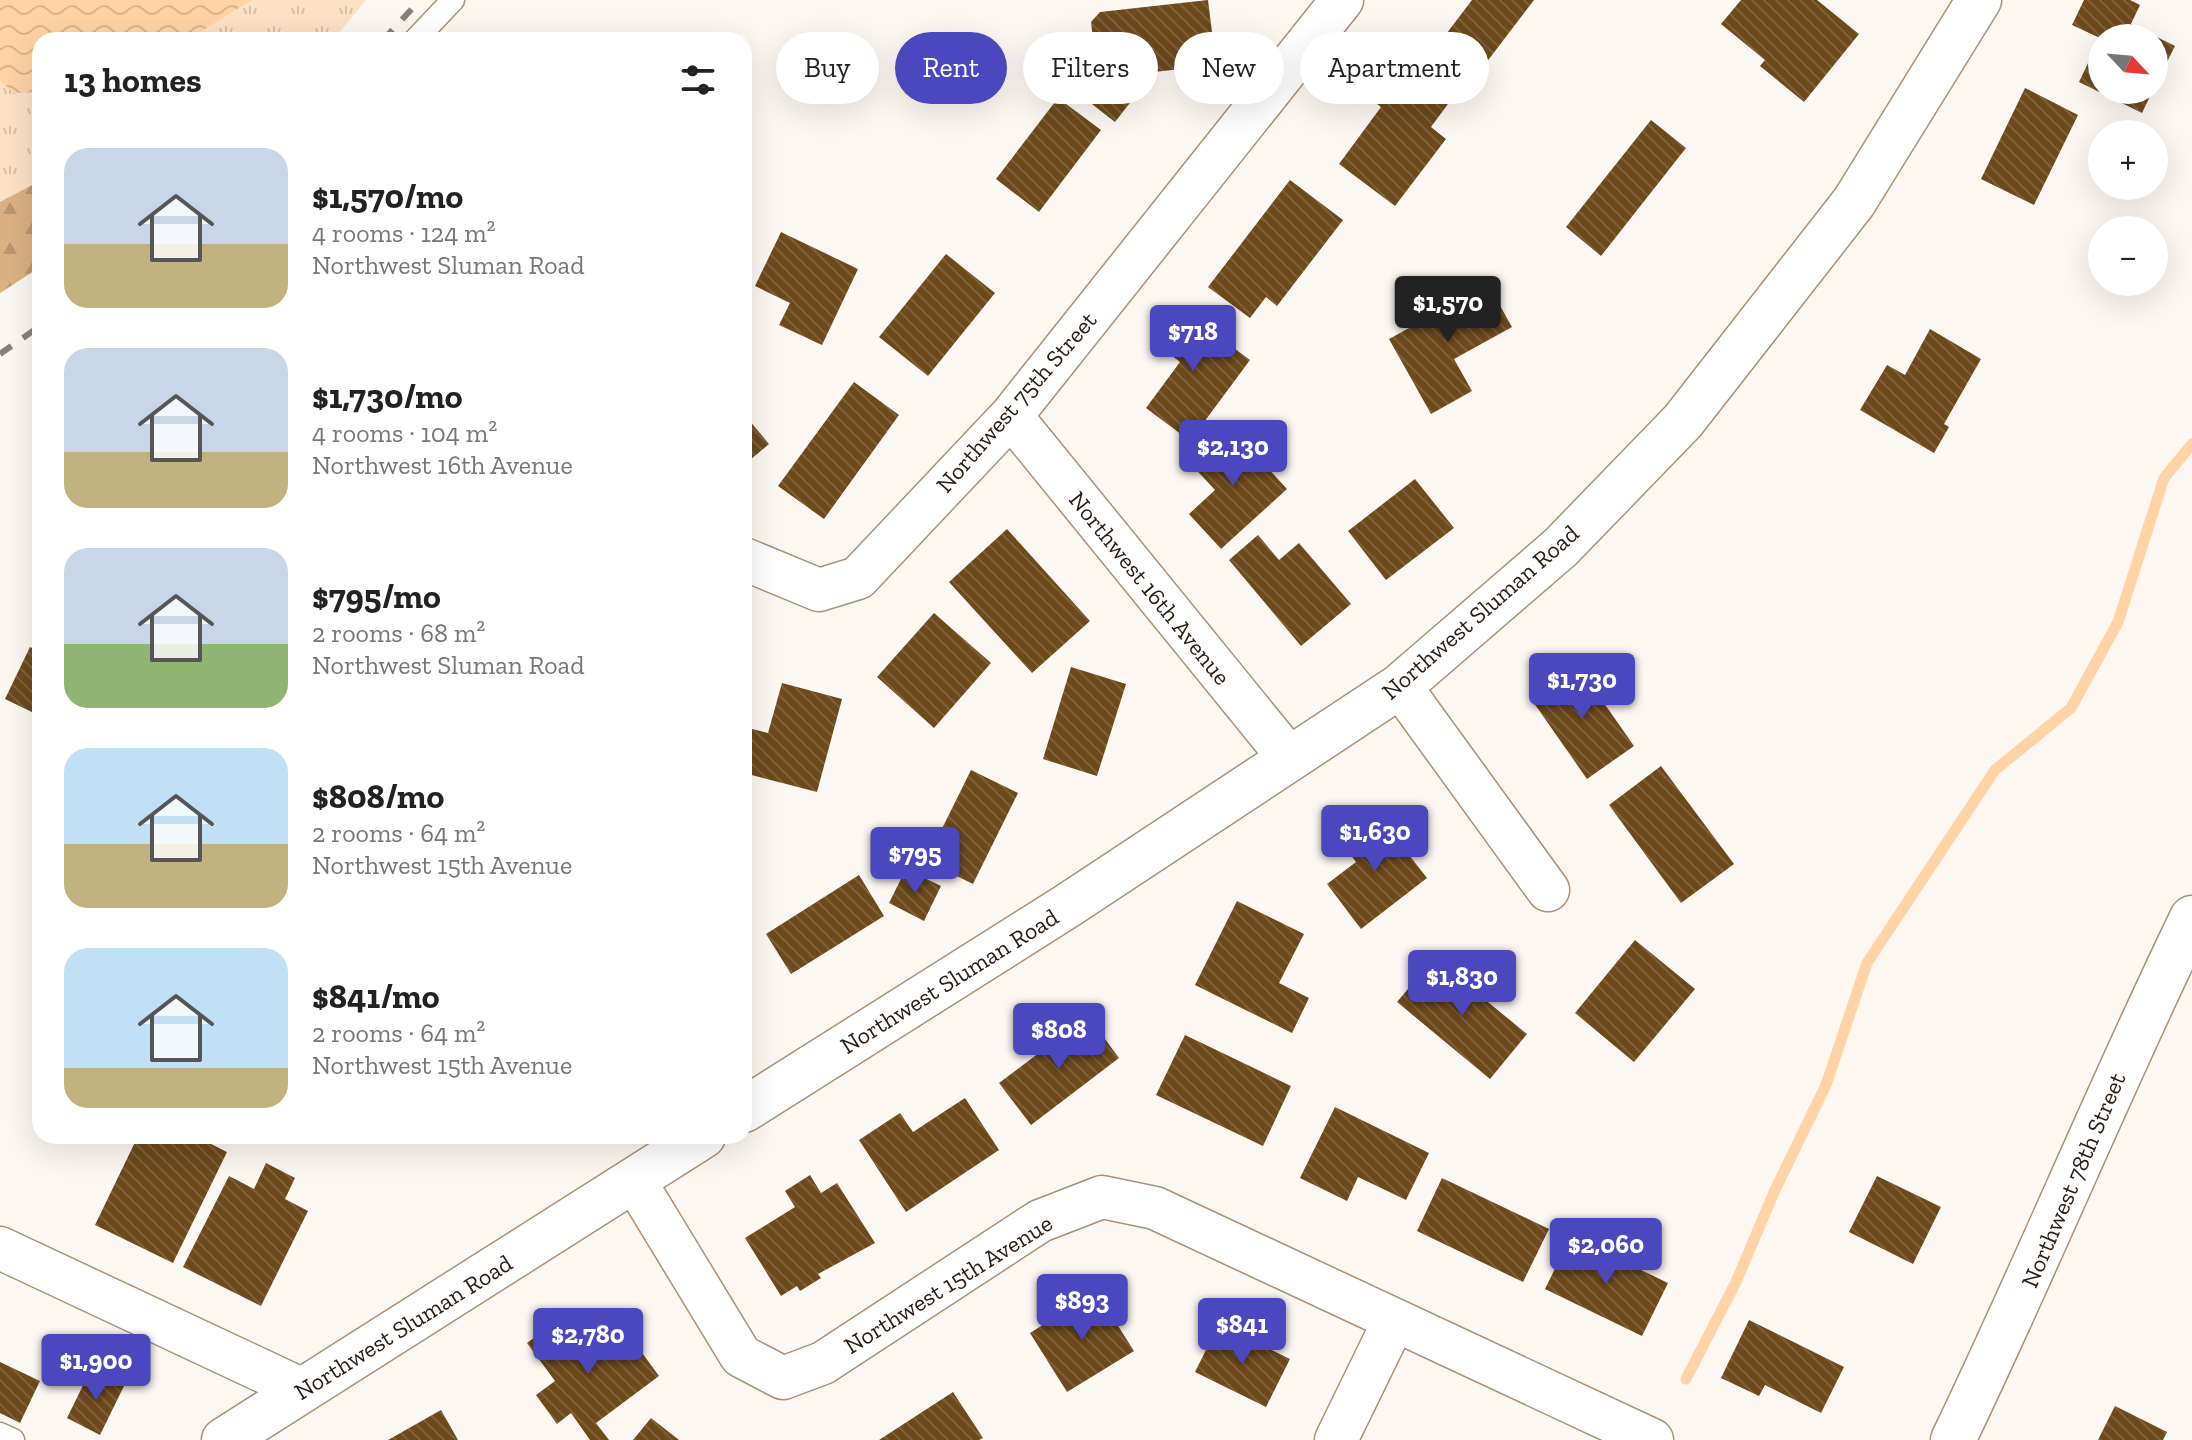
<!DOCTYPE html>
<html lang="en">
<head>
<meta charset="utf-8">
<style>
	:root { --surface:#fff; --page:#f2f2f2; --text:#222; --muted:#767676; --accent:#4b47be }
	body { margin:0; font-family:"Zilla Slab",serif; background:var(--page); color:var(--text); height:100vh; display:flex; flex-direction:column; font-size:30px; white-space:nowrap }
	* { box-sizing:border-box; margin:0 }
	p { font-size:26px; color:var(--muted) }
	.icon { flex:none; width:44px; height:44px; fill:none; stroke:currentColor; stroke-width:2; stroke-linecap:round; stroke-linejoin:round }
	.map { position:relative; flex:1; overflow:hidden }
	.drawer { position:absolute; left:32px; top:32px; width:720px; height:1112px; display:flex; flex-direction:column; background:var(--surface); border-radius:24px; box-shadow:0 8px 32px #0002 }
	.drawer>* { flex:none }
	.banner { position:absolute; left:776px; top:32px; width:760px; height:72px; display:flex; gap:16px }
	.needle { width:52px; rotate:116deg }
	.fabs { position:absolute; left:2088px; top:24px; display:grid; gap:16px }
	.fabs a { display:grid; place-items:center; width:80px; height:80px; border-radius:50%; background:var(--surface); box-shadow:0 8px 32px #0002; font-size:40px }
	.price { position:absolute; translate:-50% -68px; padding:0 18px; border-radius:8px; background:var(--accent); color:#fff; font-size:26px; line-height:52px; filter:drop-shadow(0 2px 4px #0008) }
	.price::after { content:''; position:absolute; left:50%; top:48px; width:24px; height:18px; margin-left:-12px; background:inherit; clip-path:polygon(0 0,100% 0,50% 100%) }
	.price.on { background:#222; color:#fff }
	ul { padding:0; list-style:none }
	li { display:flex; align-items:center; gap:24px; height:200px; padding:0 32px }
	li span { display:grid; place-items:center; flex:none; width:224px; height:160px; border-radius:24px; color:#555 }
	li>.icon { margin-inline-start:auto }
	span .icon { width:96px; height:96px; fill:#fffc; stroke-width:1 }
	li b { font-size:34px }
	h2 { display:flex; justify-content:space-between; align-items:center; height:96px; padding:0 32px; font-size:34px }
	.chip { padding:0 28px; border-radius:36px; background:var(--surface); box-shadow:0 8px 32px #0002; font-size:28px; line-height:72px }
	.chip.on { background:var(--accent); color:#fff }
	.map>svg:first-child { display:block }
	.grass { fill:url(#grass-tufts) }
	.forest { fill:url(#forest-firs) }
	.water { fill:url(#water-waves) }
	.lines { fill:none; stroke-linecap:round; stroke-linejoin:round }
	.stream { stroke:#ffd3a5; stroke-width:11 }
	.building { fill:url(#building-back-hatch) }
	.service-casing { stroke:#aa9178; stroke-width:25 }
	.minor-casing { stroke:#aa9178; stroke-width:45 }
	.tertiary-casing { stroke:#aa9178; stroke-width:47 }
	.secondary-casing { stroke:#aa9178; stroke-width:47 }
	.service { stroke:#fff; stroke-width:22 }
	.minor { stroke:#fff; stroke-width:42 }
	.tertiary { stroke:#fff; stroke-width:44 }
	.secondary { stroke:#fff; stroke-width:44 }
	.rail { stroke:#898179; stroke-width:6; stroke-dasharray:14 14; stroke-linecap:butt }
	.labels { text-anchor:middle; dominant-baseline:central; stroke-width:8; stroke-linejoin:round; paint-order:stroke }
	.street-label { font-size:24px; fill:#261c12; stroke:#fff }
</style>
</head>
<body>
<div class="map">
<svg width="2192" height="1440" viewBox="0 0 2192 1440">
	<defs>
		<pattern id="grass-tufts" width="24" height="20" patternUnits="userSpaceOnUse" patternTransform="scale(2)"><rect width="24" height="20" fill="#fde1c5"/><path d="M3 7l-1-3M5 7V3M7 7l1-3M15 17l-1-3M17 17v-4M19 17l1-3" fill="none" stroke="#d9c0a8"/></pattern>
		<pattern id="forest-firs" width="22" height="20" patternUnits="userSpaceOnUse" patternTransform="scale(2)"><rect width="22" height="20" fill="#dbb184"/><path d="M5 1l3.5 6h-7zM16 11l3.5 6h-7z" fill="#bc9871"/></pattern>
		<pattern id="water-waves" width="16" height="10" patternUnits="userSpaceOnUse" patternTransform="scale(2)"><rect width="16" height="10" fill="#ffd3a5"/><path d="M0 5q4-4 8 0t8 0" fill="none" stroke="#dab58d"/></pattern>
		<pattern id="building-back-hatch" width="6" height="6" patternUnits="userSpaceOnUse" patternTransform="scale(2)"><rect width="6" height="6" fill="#6d491c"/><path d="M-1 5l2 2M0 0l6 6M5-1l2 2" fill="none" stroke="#7d603b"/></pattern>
	</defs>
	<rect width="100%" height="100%" fill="#fcf7f1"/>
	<path class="grass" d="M0,0H366L333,40H40V267L0,293Z"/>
	<path class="forest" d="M40,181V267L0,293V202Z"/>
	<path class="water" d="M0,0H252L187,40H40V92L13,93L0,80Z"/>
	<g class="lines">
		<path class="stream" d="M1686,1379L1736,1282L1775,1190L1826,1085L1867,963L1995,770L2071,708L2118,622L2164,478L2192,444"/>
	</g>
	<path class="building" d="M1208,0L1214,48L1179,52L1181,69L1154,72L1115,122L1065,83L1094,47L1091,22L1100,12Z
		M1472,0H1534L1476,76L1437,46Z
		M1741,0H1817L1859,34L1804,102L1760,66L1765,60L1721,24Z
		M2084,0H2130L2140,5L2131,24L2175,46L2154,88V38H2102V90H2153L2142,113L2079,82L2100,38L2072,25Z
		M1392,62L1448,104L1431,127L1446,139L1395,206L1339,164L1381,107L1366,96Z
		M2025,88L2078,115L2034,205L1981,179Z
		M1058,98L1101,130L1039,212L996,179Z
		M1651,120L1686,148L1601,256L1566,227Z
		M1290,180L1343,220L1277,306L1266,297L1250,318L1208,287Z
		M781,232L858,269L822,345L779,325L790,303L755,286Z
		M946,254L995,293L928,376L879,337Z
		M1448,287L1458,305L1490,288L1512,327L1454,359L1472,391L1431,414L1389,339L1431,316L1422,301Z
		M1176,305L1250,360L1190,441L1146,408L1180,362L1150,339Z
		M1930,329L1981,359L1944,424L1949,427L1934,453L1860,410L1887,365L1905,375Z
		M854,382L899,415L824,519L778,486Z
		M744,414L769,444L744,465Z
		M1230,427L1287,489L1221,549L1189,514L1215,490L1190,463Z
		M1415,479L1454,528L1386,580L1348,531Z
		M1007,529L1090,621L1032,673L949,582Z
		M1258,535L1279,560L1299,543L1351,604L1301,646L1229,560Z
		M934,613L991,663L934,728L877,677Z
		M30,647L40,652V716L5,699Z
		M1576,663L1634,746L1587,779L1529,696Z
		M1071,667L1126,684L1097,776L1043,759Z
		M782,683L842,699L817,792L744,773L745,727L768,733Z
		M1661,766L1734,864L1681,903L1609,805Z
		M971,770L1018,793L973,884L926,861Z
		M1378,815L1427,878L1361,929L1327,884L1356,862L1342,843Z
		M906,869L941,886L924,921L889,903Z
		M859,875L884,916L791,974L766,934Z
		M1237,901L1304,934L1279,983L1309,998L1292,1033L1195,985Z
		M1635,940L1695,989L1634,1062L1575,1013Z
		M1434,958L1527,1034L1490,1079L1397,1002Z
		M1088,1016L1119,1058L1031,1125L999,1083Z
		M1185,1035L1291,1086L1263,1146L1156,1095Z
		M965,1098L999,1150L906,1212L859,1140L900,1113L913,1132Z
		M1335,1107L1429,1153L1406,1200L1358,1177L1347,1201L1300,1178Z
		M138,1136H195L227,1152L173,1263L95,1225Z
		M266,1163L295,1178L285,1199L308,1211L261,1306L183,1267L229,1176L254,1189Z
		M810,1175L821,1193L837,1183L875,1243L818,1274L821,1278L800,1291L797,1286L781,1296L745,1238L795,1207L785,1191Z
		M1877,1176L1941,1207L1913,1264L1849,1232Z
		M1442,1178L1549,1229L1523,1282L1417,1231Z
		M1571,1236L1668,1283L1642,1336L1545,1289Z
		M1096,1291L1134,1351L1067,1392L1030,1333Z
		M566,1314L598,1357L629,1335L659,1376L596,1423L609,1440H590L571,1413L557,1424L536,1395L555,1381L527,1343Z
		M1749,1320L1844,1367L1821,1413L1765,1385L1759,1396L1721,1378Z
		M1219,1324L1290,1359L1266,1407L1195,1372Z
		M0,1362L40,1381L20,1423L0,1413Z
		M91,1369L124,1386L100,1435L67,1418Z
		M953,1392L983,1438L979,1440H879Z
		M2115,1406L2167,1432L2163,1440H2098Z
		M441,1410L458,1440H388Z
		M651,1418L679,1440H633Z"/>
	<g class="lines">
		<g class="service-casing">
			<path id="service" d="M415,40L453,0
				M0,1434L13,1440"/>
		</g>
		<g class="minor-casing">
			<path id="minor" d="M1011,416L1290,759
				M744,559L819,590L858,578L1011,416L1342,0
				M1400,686L1548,890
				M634,1180L741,1356L783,1378L823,1363L1040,1221L1102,1197L1155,1208L1652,1440
				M0,1248L303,1390
				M1336,1440L1394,1321"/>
		</g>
		<g class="tertiary-casing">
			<path id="tertiary" d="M744,1110L1067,906L1400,686L1561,547L1683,421L1854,202L1979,0
				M224,1440L703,1136"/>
		</g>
		<g class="secondary-casing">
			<path id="secondary" d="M1953,1440C2036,1268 2108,1091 2192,918"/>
		</g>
		<use href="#service" class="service"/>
		<use href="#minor" class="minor"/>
		<use href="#tertiary" class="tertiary"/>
		<use href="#secondary" class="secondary"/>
		<path class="rail" d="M383,40L420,0
			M0,354L40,326"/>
	</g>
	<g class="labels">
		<g class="street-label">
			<text transform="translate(1016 402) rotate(-49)">Northwest 75th Street</text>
			<text transform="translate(1150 588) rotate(51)">Northwest 16th Avenue</text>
			<text transform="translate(1480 612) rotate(-41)">Northwest Sluman Road</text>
			<text transform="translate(949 981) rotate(-32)">Northwest Sluman Road</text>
			<text transform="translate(2073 1180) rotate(-67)">Northwest 78th Street</text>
			<text transform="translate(948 1284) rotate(-32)">Northwest 15th Avenue</text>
			<text transform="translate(403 1327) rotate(-32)">Northwest Sluman Road</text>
		</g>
	</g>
</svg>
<div class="fabs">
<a><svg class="needle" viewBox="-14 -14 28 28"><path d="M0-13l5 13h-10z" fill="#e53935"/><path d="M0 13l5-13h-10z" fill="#767676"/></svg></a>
<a>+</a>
<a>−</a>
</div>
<b class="price on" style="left:1448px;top:344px">$1,570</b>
<b class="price" style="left:1193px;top:373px">$718</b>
<b class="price" style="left:1233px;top:488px">$2,130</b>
<b class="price" style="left:1582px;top:721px">$1,730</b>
<b class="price" style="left:1375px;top:873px">$1,630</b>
<b class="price" style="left:915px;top:895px">$795</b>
<b class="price" style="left:1462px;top:1018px">$1,830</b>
<b class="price" style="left:1059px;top:1071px">$808</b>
<b class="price" style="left:1606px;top:1286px">$2,060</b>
<b class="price" style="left:1082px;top:1342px">$893</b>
<b class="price" style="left:1242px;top:1366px">$841</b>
<b class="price" style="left:588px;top:1376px">$2,780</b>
<b class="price" style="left:96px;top:1402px">$1,900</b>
<div class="banner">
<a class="chip">Buy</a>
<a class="chip on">Rent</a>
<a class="chip">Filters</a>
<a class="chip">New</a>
<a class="chip">Apartment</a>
</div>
<section class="drawer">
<h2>13 homes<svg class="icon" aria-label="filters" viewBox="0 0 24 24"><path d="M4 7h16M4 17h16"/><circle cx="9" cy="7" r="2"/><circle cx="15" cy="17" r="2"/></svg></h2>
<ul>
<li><span style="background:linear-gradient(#c9d6e8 60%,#c2b280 0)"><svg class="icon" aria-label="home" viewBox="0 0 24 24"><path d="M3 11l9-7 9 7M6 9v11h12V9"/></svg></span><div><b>$1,570/mo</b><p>4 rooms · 124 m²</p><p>Northwest Sluman Road</p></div></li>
<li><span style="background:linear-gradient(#c9d6e8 65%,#c2b280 0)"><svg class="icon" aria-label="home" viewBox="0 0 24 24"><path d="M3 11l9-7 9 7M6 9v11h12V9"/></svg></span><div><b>$1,730/mo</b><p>4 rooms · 104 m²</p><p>Northwest 16th Avenue</p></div></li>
<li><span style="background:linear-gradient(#c9d6e8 60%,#8fb573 0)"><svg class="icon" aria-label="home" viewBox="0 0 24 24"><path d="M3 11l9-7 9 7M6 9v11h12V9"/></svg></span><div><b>$795/mo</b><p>2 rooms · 68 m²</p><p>Northwest Sluman Road</p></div></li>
<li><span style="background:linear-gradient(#bfe0f5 60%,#c2b280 0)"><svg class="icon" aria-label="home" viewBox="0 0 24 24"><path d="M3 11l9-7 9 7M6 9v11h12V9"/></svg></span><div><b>$808/mo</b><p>2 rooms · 64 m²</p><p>Northwest 15th Avenue</p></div></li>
<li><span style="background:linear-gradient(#bfe0f5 75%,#c2b280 0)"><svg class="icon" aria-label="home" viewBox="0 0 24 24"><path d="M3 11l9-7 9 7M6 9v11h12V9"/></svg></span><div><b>$841/mo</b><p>2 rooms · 64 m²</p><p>Northwest 15th Avenue</p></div></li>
</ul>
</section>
</div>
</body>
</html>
